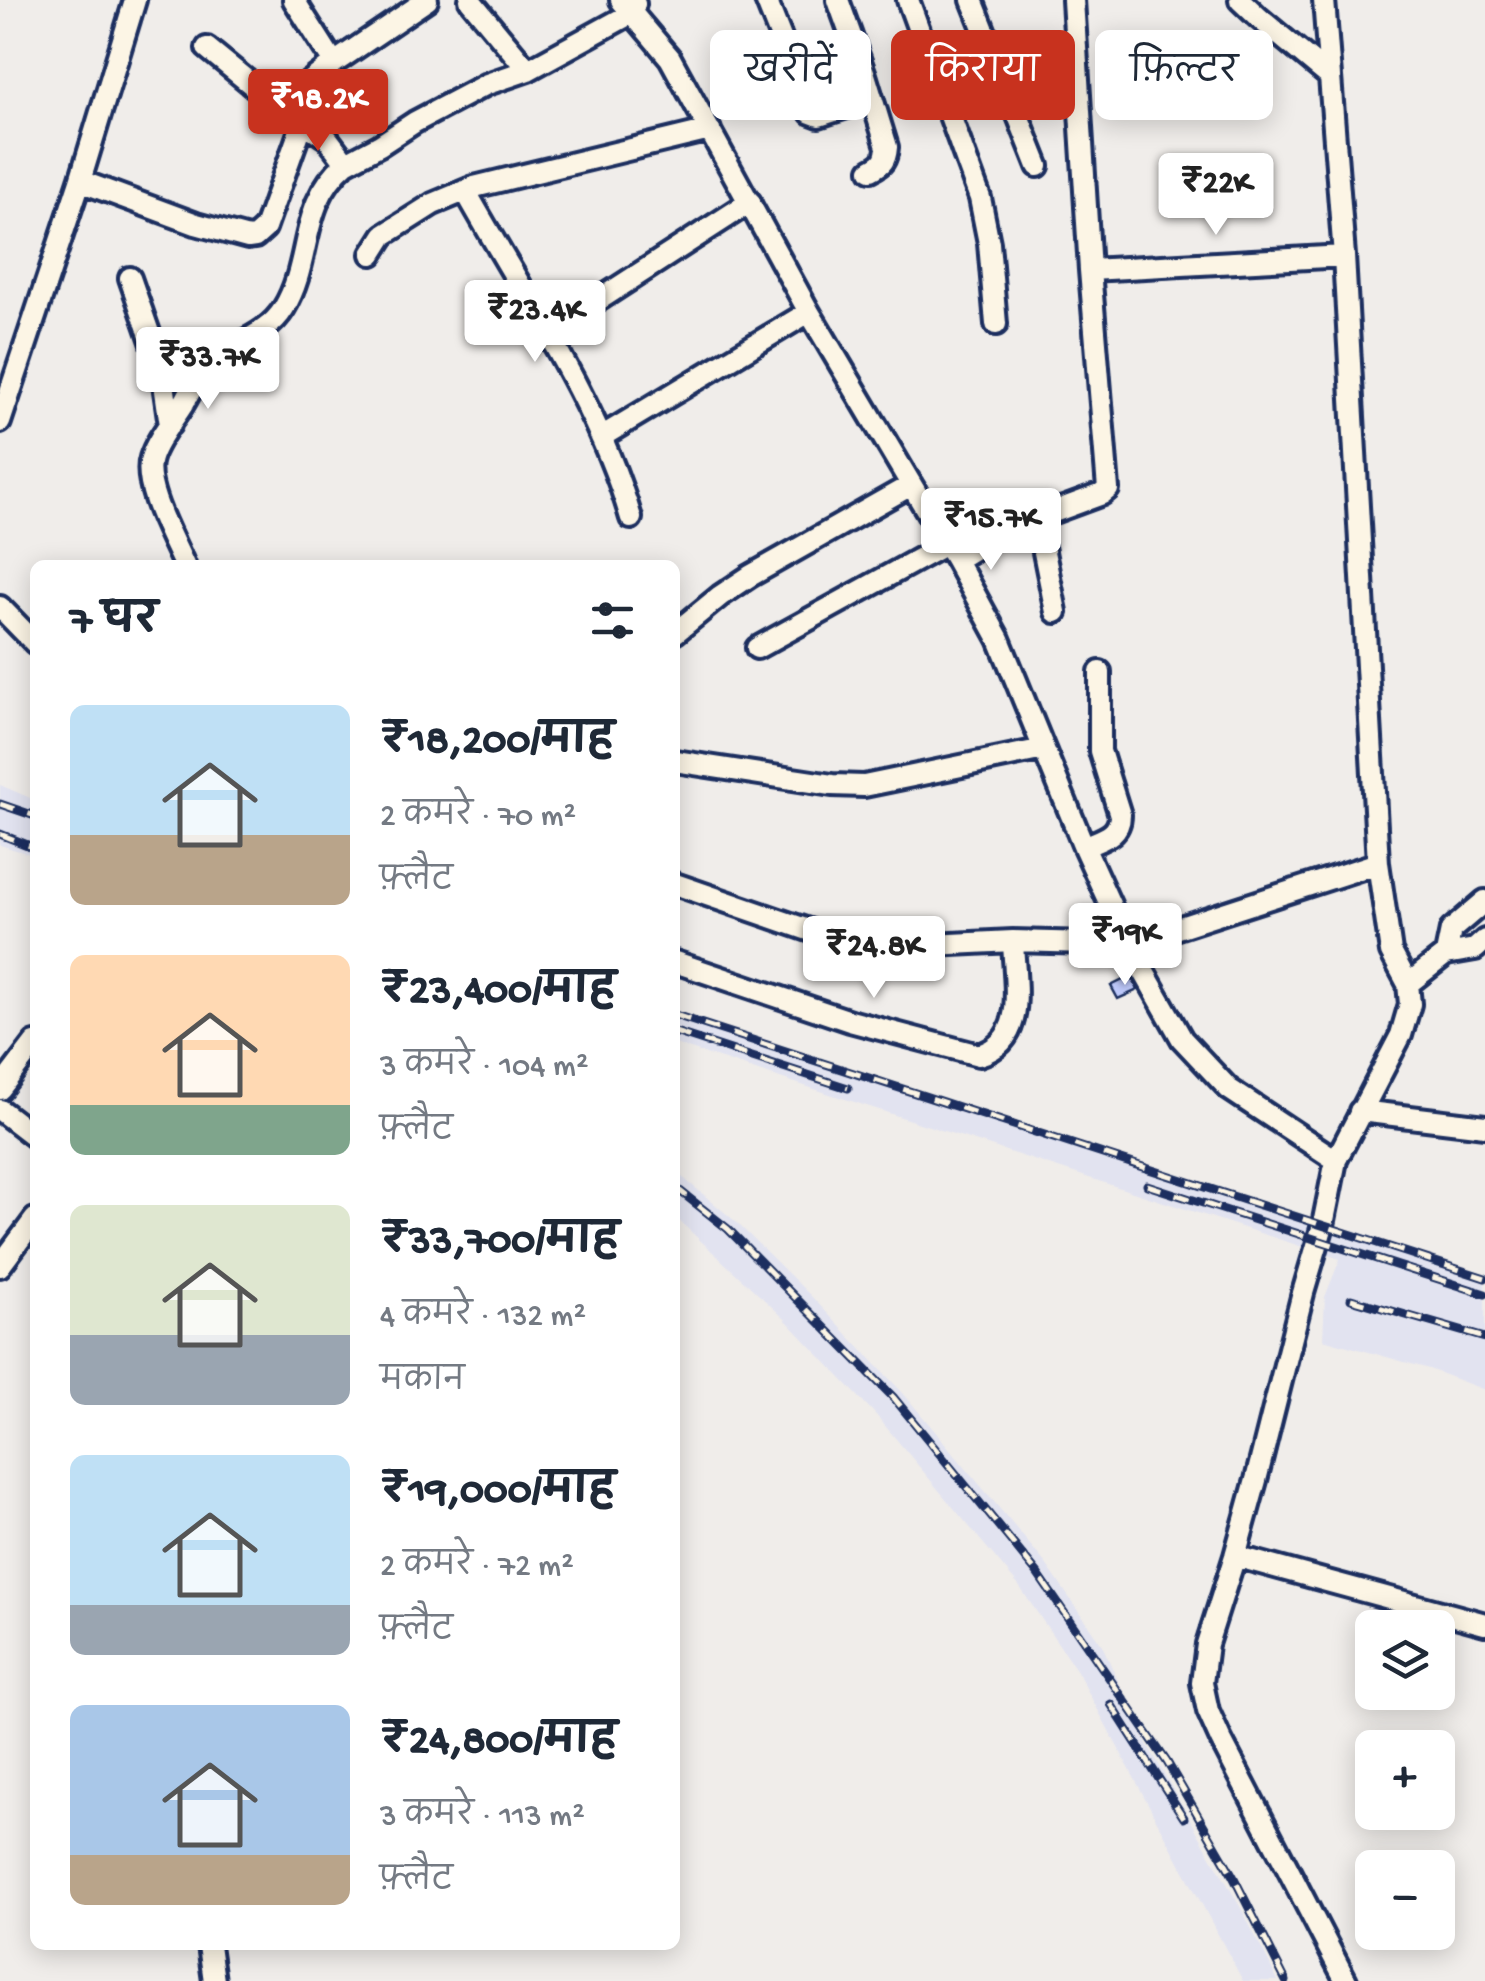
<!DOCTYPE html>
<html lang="hi">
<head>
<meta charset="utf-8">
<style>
	:root { --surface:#fff; --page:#f2f2f3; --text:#1f2937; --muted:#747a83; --accent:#c8321e }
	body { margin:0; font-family:"Gochi Hand","Playpen Sans Deva",sans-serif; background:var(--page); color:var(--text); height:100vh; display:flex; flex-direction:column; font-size:38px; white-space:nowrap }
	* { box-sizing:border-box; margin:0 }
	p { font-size:32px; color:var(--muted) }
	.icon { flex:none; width:55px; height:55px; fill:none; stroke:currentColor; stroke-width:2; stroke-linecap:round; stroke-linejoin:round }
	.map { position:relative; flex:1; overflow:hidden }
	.details { position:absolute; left:30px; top:560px; width:650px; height:1390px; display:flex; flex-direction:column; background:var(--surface); border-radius:15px; box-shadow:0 5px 25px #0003 }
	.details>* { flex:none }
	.banner { position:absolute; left:710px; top:30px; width:625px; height:90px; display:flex; gap:20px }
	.buttons { position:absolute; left:1355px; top:1610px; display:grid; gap:20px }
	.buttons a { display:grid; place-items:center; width:100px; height:100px; border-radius:15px; background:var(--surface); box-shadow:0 5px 25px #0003; font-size:50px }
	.price { position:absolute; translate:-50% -85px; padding:0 22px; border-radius:10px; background:#fff; color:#222; font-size:32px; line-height:65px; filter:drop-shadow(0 2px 5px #0008) }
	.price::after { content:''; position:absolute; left:50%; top:60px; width:30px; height:22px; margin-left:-15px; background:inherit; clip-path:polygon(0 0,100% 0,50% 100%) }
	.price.current { background:var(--accent); color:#fff }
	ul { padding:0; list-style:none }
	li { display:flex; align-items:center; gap:30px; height:250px; padding:0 40px }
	li span { display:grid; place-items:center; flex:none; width:280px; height:200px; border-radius:15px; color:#555 }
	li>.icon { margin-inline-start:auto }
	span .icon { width:120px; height:120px; fill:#fffc; stroke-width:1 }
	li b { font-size:42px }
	h2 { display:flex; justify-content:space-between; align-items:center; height:120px; padding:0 40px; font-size:42px }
	.pill { padding:0 35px; border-radius:15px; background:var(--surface); box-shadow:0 5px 25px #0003; font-size:35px; line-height:90px }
	.pill.current { background:var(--accent); color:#fff }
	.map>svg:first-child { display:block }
	.built { fill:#e2e3f0 }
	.building { fill:#c0cbfd; stroke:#1b2f5e; stroke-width:2.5 }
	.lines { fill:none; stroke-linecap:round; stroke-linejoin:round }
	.minor-casing { stroke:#1b2f5e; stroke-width:28 }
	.minor { stroke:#fcf5e5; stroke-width:20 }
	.rail-casing { stroke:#1b2f5e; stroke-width:9 }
	.rail { stroke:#fcf5e5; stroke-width:5; stroke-dasharray:15; stroke-linecap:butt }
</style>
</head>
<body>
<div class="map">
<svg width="1485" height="1981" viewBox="0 0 1485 1981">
	<rect width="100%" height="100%" fill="#f0edea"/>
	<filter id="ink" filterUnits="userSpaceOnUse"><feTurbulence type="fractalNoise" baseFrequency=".01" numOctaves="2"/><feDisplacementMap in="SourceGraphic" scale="20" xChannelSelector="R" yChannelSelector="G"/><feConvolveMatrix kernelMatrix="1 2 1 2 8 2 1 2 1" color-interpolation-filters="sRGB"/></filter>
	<g filter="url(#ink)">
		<path class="built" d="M0,785L35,800V856L0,845Z
			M675,1013L1352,1232L1485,1282V1390L1429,1369L1323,1339L1325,1297L1340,1259L675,1044Z
			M675,1171L735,1221L811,1296L903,1393L1046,1564L1102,1645L1143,1737L1242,1910L1278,1981H1243L1077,1671L1019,1586L876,1415L785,1319L675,1217Z"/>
		<path class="building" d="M1131,976L1138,990L1118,999L1111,986Z"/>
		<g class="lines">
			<g class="minor-casing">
				<path id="minor" d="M294,0L334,63
					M470,0L528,70
					M621,0L670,58L809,312L956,560L999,639L1084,847L1128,944L1182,1039L1229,1089L1336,1160
					M766,0L811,113L819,116L872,99
					M838,0L865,75L887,147C886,160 883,164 871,170
					M908,0L980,198L989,243L996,324
					M972,0L1038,166
					M1240,0L1259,18L1329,76
					M1324,0L1344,256L1378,863L1391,952L1408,984L1410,1004L1401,1035L1336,1160L1323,1225L1303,1293L1256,1480L1235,1556L1207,1644L1202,1683L1208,1711L1221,1740L1346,1981
					M207,48L278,106
					M303,122L328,139L346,163L380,145L415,122L487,84L528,70L632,13L635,4
					M80,181L196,224L248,238L255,237L265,228L303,122L278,106L334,63L427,0
					M470,199C528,302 598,404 631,518
					M372,254L384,235L433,204L474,187L710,130
					M1090,270L1344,256
					M130,278L162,370L170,425
					M546,334L750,202
					M0,422L80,181L135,0
					M601,437L809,312
					M1037,517L1056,612
					M956,560L1007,529L1102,494L1108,489L1090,270L1073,0
					M184,565C173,539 142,485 151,458C157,439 172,422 182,406C192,391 197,372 211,361C235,343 268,335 284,308C313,260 298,204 346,163
					M0,607L35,643
					M675,633L720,596L750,576L911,485
					M757,648L946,544
					M675,761L832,785L864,786L1044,749
					M1084,847C1101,839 1120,836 1120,815L1100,751V672
					M675,884L820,934L864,942L911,946L1013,941L1128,944L1378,863
					M1446,954L1451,930L1485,901
					M675,962L850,1021L979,1055C1029,1040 1014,982 1013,941
					M1408,984L1446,954L1475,949L1485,940
					M0,1089L35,1043
					M0,1110L35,1137
					M1360,1111L1485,1126
					M0,1266L35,1219
					M1235,1556L1485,1624
					M209,1945L214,1981"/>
			</g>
			<use href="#minor" class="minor"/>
			<g class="rail-casing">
				<path id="rail" d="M0,804L35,816
					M0,834L35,848
					M675,1015L1485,1278
					M675,1032L848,1088
					M1147,1185L1485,1294
					M675,1187L728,1229L894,1398L1037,1573L1167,1762L1233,1876L1286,1981
					M1351,1299L1485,1338
					M1111,1704L1184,1818"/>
			</g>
			<use href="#rail" class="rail"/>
		</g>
	</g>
</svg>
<div class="buttons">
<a><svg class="icon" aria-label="layers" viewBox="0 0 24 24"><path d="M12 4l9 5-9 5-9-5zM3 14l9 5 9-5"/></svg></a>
<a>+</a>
<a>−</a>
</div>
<b class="price current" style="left:318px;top:154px">₹18.2K</b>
<b class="price" style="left:1216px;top:238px">₹22K</b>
<b class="price" style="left:535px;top:365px">₹23.4K</b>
<b class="price" style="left:208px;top:412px">₹33.7K</b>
<b class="price" style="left:991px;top:573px">₹15.7K</b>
<b class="price" style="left:1125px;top:988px">₹19K</b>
<b class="price" style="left:874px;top:1001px">₹24.8K</b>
<div class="banner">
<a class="pill">खरीदें</a>
<a class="pill current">किराया</a>
<a class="pill">फ़िल्टर</a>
</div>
<section class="details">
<h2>7 घर<svg class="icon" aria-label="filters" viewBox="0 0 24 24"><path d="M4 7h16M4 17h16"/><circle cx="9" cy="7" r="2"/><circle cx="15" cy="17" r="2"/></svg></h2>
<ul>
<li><span style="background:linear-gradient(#bfe0f5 65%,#b9a48a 0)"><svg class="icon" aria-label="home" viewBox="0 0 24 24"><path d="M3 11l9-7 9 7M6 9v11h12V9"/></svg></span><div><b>₹18,200/माह</b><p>2 कमरे · 70 m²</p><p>फ़्लैट</p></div></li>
<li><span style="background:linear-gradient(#ffd9b3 75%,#7fa58c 0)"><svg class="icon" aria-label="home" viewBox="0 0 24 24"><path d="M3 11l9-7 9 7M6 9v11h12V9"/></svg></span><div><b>₹23,400/माह</b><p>3 कमरे · 104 m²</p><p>फ़्लैट</p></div></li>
<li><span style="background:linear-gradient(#dfe7d0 65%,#9aa5b1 0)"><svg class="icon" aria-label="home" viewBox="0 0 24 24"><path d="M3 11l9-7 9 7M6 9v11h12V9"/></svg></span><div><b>₹33,700/माह</b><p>4 कमरे · 132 m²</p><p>मकान</p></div></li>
<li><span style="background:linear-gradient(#bfe0f5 75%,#9aa5b1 0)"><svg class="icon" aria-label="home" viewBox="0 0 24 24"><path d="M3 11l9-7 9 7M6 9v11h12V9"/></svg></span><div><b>₹19,000/माह</b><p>2 कमरे · 72 m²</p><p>फ़्लैट</p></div></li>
<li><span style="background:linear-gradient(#a9c7e8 75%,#b9a48a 0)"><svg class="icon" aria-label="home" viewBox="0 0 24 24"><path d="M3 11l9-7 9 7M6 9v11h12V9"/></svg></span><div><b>₹24,800/माह</b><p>3 कमरे · 113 m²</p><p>फ़्लैट</p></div></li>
</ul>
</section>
</div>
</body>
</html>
